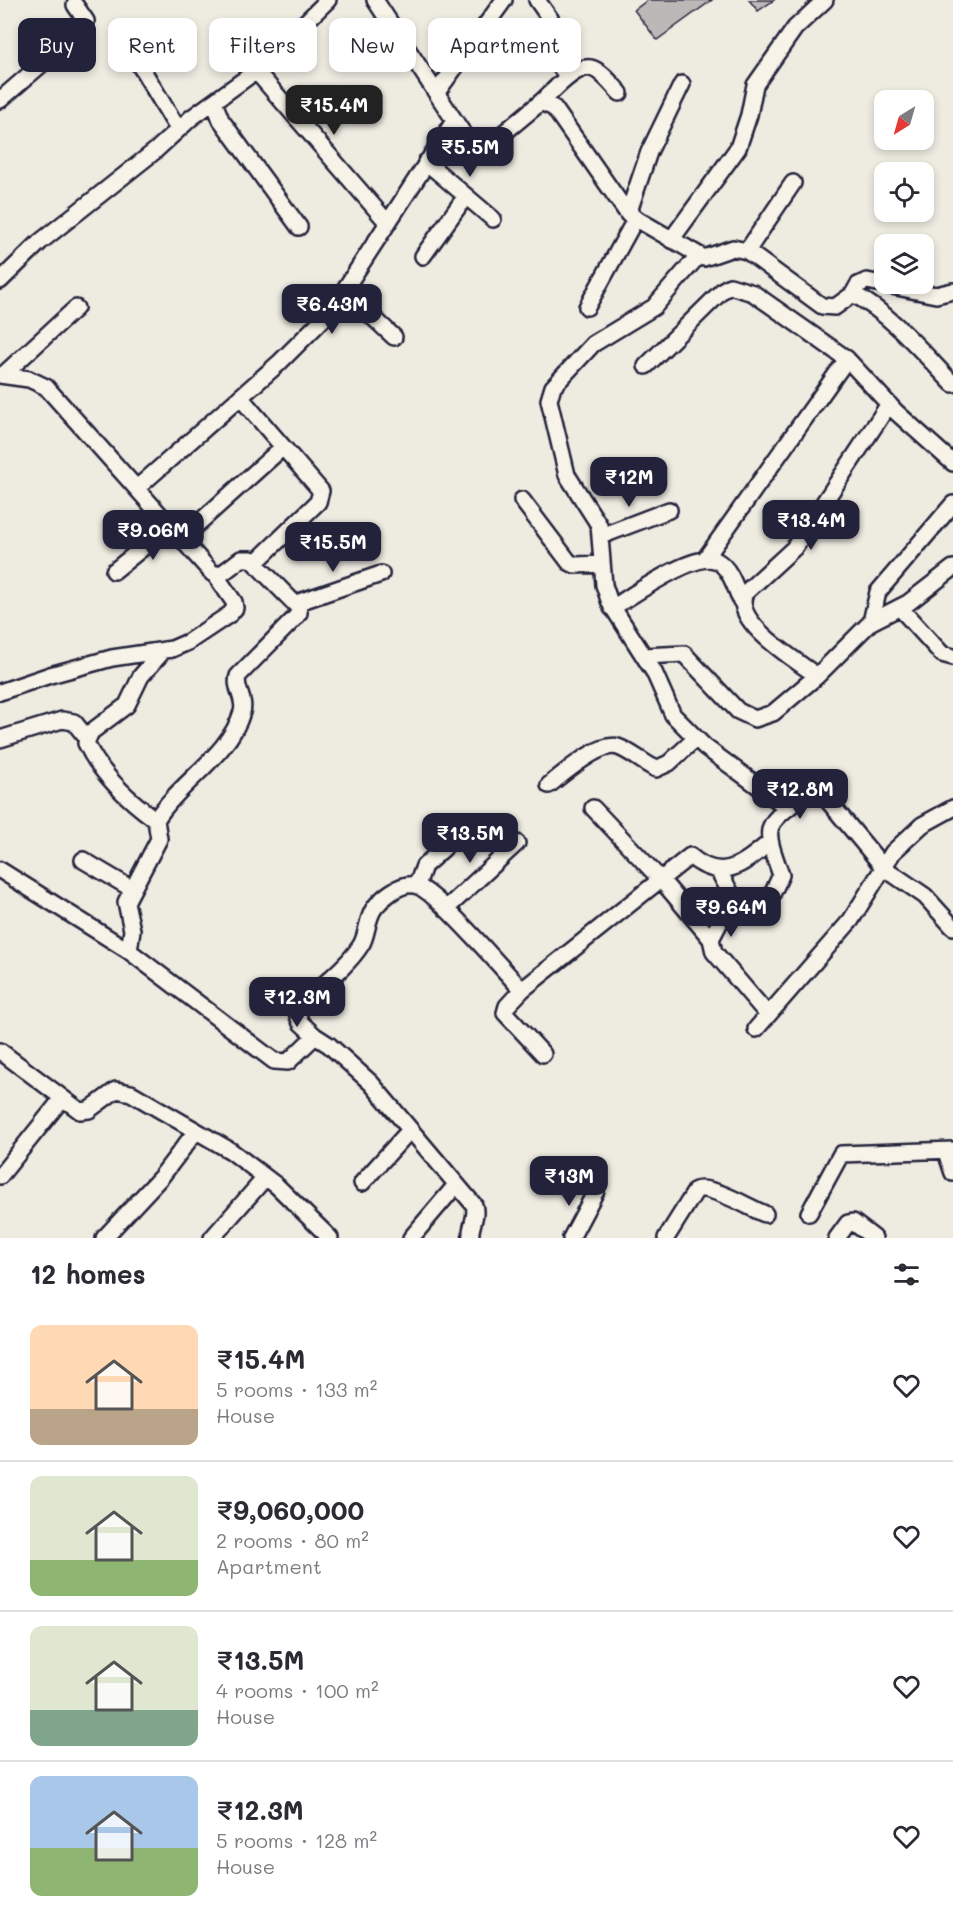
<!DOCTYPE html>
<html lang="en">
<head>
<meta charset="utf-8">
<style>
	:root { --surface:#fff; --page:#f7f7f7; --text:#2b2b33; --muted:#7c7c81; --line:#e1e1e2; --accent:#22223b }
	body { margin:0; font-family:Mali,sans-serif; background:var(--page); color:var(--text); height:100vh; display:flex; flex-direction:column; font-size:22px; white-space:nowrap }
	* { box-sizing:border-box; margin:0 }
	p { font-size:20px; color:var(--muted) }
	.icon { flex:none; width:33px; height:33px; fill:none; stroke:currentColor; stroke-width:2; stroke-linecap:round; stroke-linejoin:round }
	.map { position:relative; height:1238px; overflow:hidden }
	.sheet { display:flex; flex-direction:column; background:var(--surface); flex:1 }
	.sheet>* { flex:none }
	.guide { position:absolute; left:18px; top:18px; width:600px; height:54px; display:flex; gap:12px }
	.needle { width:39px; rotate:217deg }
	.tools { position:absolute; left:874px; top:90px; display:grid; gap:12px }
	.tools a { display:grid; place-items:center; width:60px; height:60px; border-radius:12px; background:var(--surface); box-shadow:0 3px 9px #0003; font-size:30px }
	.price { position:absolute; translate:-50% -51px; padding:0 14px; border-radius:12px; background:var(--accent); color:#fff; font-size:20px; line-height:39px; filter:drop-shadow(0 2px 3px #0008) }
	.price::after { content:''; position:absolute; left:50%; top:36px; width:18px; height:14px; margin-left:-9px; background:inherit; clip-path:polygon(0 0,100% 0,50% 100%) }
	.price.on { background:#222; color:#fff }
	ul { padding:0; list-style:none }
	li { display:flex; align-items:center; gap:18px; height:150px; padding:0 30px }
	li+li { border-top:2px solid var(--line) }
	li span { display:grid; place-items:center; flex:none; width:168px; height:120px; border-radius:12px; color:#555 }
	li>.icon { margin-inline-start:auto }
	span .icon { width:72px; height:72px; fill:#fffc; stroke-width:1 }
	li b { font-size:26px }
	h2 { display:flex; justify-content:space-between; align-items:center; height:72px; padding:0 30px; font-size:26px }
	.tag { padding:0 21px; border-radius:12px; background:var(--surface); box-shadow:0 3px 9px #0003; font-size:21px; line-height:54px }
	.tag.on { background:var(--accent); color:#fff }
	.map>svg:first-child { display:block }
	.building { fill:#bbb8b7; stroke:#22223b; stroke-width:1.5 }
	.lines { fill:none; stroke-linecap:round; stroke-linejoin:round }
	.minor-casing { stroke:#22223b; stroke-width:20 }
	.minor { stroke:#f7f3e8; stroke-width:15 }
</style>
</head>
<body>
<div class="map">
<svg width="953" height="1238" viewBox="0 0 953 1238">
	<rect width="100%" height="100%" fill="#eeebe1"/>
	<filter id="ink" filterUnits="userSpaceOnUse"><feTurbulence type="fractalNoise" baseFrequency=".0167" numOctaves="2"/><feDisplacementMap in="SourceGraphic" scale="12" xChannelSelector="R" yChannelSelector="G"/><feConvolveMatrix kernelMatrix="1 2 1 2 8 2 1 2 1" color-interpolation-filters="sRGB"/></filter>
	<g filter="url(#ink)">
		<path class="building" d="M648,0H712L657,40L634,10Z
			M749,0H774L758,11Z"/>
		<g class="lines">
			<g class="minor-casing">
				<path id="minor" d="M375,0L472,147L479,150L488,146L541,102L554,108L628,214L704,258L733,248L747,251L822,306L835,307L853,294C889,312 925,355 953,384
					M537,0L551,20L546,48L568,77
					M129,47L178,129
					M256,71L387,222
					M437,92L504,0
					M0,100L82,29L86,21L75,5
					M214,102L221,120L299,227
					M541,102C553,92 574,65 591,68C601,70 613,86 620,93
					M426,162L493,219
					M628,214L649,152L682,84
					M671,240L738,148L749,115L755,85L795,28L825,0
					M747,251L793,183
					M423,256L466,196
					M698,256L654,307L593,344L553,387L549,400L567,475L599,525L604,585L610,603L654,672L673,715L705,747L788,808
					M0,281L40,242L155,151L191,118L256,71L328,0
					M345,291L394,337
					M853,294L858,285L867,281L936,295L953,291
					M587,307L636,218
					M646,366L723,290L730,286L753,293L847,359
					M0,375L29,379L46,387L212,573L220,575L241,559H251L299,608V613L295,618L238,676C234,688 246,699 242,712C229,756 179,782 156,820L159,839L126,902L132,930L129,951L274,1061L288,1062L315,1036L329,1045L371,1083L474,1205C478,1218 469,1226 471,1238
					M3,375L76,308
					M240,397L321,491L318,502L255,563
					M137,488L279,363L330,312L454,121
					M522,500L569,562L575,565L602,564
					M601,536L669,510
					M182,538L283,447
					M705,559L847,359L896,412L953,463
					M114,571L171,525
					M296,603L381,574
					M612,608C632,596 696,550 717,561C730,568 736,589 741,601
					M900,608L942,654L953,657
					M871,622L878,592L953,504
					M644,656L684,654L738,711L755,719L773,713L817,676L871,622L908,603L953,568
					M817,676C796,660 731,622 745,593L794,548L889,404
					M0,692L50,675L112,658L172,649L188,642L230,614L235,608L234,602L216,576
					M0,739L62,720L74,722L86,737
					M549,785C563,774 600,741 618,747C632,752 643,763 656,769L669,763L695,739
					M593,808L663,882L711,939
					M156,820C127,799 101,775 86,743L91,732L127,705L141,676L164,650
					M83,860L132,889
					M0,870L129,951
					M718,870L733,897L711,939L714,952L768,1015
					M417,885L424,866L444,848
					M766,907L781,875C762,822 764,827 808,792L814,791L825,797L884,868L925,896L953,927
					M446,909L517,843
					M756,1029L851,920L893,852L922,825L953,808
					M315,1036L301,1023L298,1016L302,1004C321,986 347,967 361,945C368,934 366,919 375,907C383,897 400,883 414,885C433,887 505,972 522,990
					M0,1051L80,1111L89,1110L116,1090L131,1093L231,1151L277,1186L330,1238
					M543,1054L505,1013L507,1006L522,990L690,856C721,883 742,865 769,843
					M946,1152L953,1173
					M0,1176L61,1100
					M362,1183L410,1130
					M809,1213L841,1154L953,1150
					M104,1238L161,1177L196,1131
					M212,1238L265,1178
					M411,1238L456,1185
					M571,1238L596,1191
					M666,1238L696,1190C710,1184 750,1208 765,1214
					M837,1238L848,1223L853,1222L874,1238"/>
			</g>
			<use href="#minor" class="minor"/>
		</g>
	</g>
</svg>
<div class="tools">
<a><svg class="needle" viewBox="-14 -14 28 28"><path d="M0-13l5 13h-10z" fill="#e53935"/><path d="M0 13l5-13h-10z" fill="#7c7c81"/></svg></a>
<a><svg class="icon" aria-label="locate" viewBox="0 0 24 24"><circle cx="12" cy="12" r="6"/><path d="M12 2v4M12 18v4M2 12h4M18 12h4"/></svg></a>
<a><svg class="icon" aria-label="layers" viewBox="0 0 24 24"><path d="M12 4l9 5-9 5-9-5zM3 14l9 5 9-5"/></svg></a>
</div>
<b class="price on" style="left:334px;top:136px">₹15.4M</b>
<b class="price" style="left:470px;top:178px">₹5.5M</b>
<b class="price" style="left:332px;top:335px">₹6.43M</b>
<b class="price" style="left:629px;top:508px">₹12M</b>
<b class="price" style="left:811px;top:551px">₹13.4M</b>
<b class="price" style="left:153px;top:561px">₹9.06M</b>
<b class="price" style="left:333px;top:573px">₹15.5M</b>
<b class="price" style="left:800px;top:820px">₹12.8M</b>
<b class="price" style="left:470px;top:864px">₹13.5M</b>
<b class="price" style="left:731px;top:938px">₹9.64M</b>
<b class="price" style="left:297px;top:1028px">₹12.3M</b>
<b class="price" style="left:569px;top:1207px">₹13M</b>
<div class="guide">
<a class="tag on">Buy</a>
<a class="tag">Rent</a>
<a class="tag">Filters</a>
<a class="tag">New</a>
<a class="tag">Apartment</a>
</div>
</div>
<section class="sheet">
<h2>12 homes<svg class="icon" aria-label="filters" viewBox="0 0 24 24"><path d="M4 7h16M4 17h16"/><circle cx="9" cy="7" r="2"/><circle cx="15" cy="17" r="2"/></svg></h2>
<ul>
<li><span style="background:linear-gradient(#ffd9b3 70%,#b9a48a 0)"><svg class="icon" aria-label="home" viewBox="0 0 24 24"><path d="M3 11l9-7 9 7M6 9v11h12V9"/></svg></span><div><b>₹15.4M</b><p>5 rooms · 133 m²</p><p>House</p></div><svg class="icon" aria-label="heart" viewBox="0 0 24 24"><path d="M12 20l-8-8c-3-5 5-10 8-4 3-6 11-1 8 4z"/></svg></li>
<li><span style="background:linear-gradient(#dfe7d0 70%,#8fb573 0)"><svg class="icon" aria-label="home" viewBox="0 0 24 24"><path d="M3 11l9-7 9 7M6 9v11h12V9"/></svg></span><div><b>₹9,060,000</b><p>2 rooms · 80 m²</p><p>Apartment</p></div><svg class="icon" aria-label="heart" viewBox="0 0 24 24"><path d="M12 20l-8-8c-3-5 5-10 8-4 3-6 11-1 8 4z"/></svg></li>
<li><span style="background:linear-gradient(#dfe7d0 70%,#7fa58c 0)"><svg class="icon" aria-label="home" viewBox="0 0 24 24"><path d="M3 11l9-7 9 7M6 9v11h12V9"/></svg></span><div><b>₹13.5M</b><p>4 rooms · 100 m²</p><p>House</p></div><svg class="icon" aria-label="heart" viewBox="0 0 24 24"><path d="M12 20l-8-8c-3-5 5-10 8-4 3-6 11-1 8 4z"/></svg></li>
<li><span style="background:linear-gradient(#a9c7e8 60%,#8fb573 0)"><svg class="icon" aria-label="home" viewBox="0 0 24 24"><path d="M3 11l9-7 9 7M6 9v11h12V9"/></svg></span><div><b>₹12.3M</b><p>5 rooms · 128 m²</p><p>House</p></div><svg class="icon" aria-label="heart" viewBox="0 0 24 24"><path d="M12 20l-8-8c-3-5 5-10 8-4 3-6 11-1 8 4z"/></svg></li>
</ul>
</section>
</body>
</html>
